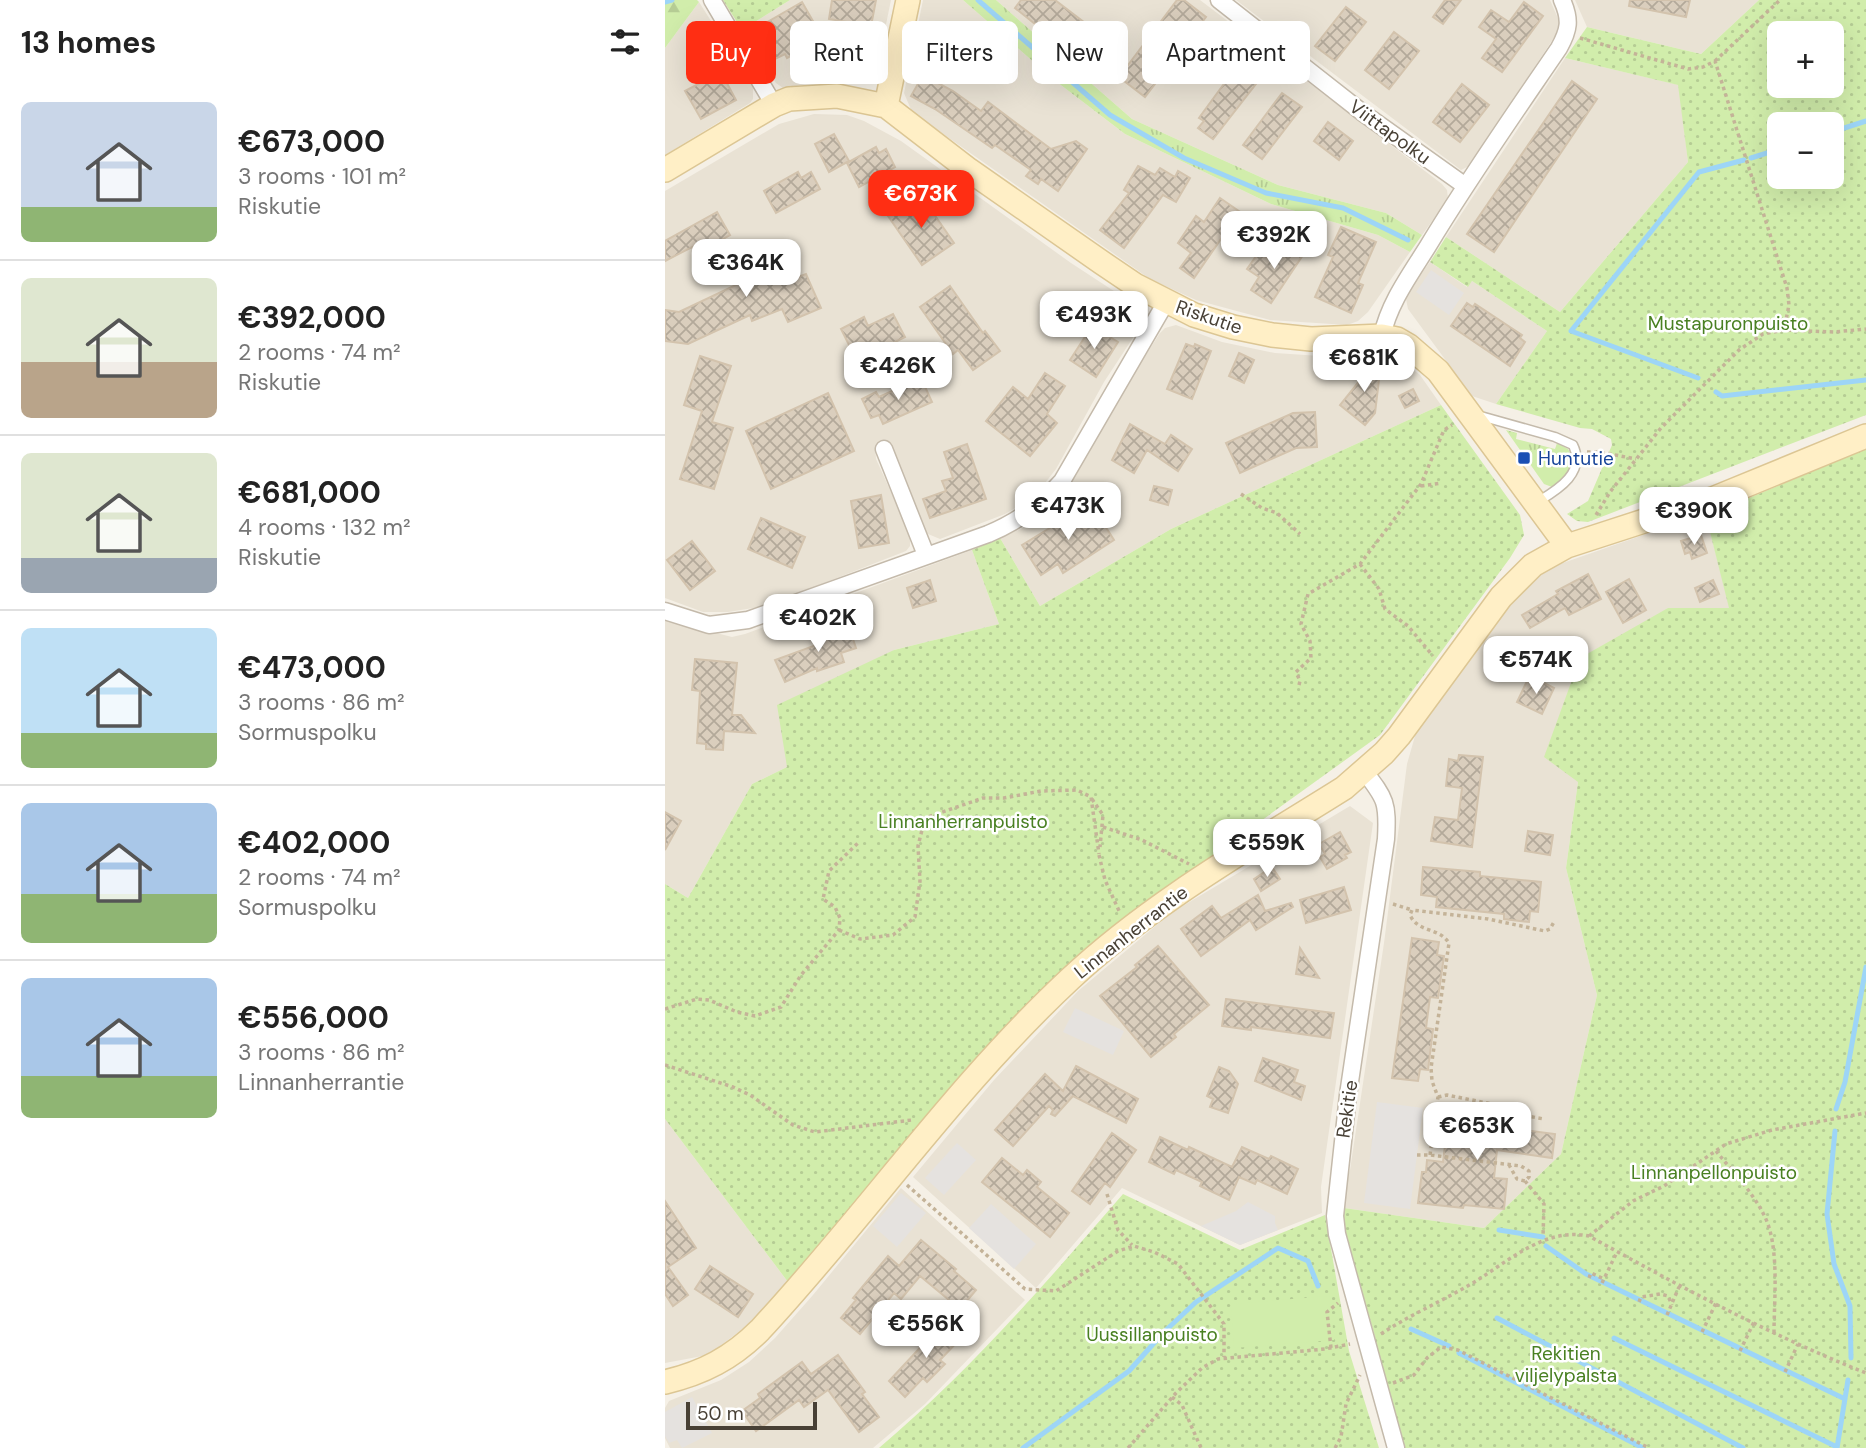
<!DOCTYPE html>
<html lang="en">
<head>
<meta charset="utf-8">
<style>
	:root { --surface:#fff; --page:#f2f2f2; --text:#222; --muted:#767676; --line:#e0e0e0; --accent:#ff2e13 }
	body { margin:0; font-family:"DM Sans",sans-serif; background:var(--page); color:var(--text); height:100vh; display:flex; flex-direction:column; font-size:26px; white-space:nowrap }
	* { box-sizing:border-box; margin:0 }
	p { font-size:23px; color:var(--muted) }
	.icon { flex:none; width:38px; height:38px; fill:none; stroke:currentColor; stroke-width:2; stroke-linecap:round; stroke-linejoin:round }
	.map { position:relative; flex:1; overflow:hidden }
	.drawer { display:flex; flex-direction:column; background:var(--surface); width:665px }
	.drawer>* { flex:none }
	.guide { position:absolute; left:21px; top:21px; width:665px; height:63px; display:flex; gap:14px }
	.buttons { position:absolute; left:1102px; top:21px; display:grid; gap:14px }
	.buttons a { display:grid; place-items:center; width:77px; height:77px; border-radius:10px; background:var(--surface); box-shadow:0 7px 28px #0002; font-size:35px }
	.scale { position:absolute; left:21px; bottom:18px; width:131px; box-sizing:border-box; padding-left:7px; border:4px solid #484035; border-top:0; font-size:19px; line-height:24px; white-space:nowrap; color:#484035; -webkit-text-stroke:5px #fff; paint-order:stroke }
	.price { position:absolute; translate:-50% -60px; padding:0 16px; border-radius:14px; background:#fff; color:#222; font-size:23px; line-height:46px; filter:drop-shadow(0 2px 4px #0008) }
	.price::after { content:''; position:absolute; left:50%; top:42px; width:21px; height:16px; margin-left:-10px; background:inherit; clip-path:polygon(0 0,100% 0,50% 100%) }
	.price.active { background:var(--accent); color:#fff }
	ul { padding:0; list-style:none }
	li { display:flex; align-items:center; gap:21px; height:175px; padding:0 21px }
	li+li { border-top:2px solid var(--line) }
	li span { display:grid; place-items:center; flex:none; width:196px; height:140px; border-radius:10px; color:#555 }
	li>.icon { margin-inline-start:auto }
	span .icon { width:84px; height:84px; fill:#fffc; stroke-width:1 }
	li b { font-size:30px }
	h2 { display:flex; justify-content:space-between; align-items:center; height:84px; padding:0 21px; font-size:30px }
	.pill { padding:0 24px; border-radius:10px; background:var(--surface); box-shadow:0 7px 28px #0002; font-size:24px; line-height:63px }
	.pill.active { background:var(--accent); color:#fff }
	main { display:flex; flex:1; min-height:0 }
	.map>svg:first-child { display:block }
	.residential { fill:#e9e2d4 }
	.grass { fill:url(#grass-tufts) }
	.forest { fill:url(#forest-firs) }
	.park { fill:url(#park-dots); fill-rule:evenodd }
	.pitch { fill:#d1edab }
	.parking { fill:#e5e2df }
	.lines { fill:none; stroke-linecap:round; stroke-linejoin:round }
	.stream { stroke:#9dd5f7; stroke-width:5 }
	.building { fill:url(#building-cross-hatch); stroke:#d3c3ad; stroke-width:2 }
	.lane-casing { stroke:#c4baab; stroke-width:11 }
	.street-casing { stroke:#c4baab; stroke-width:19 }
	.secondary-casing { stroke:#dcc694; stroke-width:26 }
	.path { stroke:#c4b398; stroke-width:3.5; stroke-dasharray:3.5 3.5; stroke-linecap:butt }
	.lane { stroke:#fff; stroke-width:8 }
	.street { stroke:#fff; stroke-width:16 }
	.secondary { stroke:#ffefc6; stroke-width:23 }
	.transit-dot { fill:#1a4fb4; stroke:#fff; stroke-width:2.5 }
	.labels { text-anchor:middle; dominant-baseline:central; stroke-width:5; stroke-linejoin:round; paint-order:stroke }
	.street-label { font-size:19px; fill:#484035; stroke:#fff }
	.park-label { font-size:19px; fill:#498022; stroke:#fff }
	.transit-label { font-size:19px; fill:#164399; stroke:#fff; text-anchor:start }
</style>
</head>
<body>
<main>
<section class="drawer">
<h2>13 homes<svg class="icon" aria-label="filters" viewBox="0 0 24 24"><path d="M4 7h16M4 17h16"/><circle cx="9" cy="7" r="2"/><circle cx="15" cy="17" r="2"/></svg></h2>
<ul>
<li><span style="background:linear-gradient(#c9d6e8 75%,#8fb573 0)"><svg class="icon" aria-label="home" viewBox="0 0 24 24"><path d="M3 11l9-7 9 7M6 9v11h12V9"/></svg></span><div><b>€673,000</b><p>3 rooms · 101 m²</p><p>Riskutie</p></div></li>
<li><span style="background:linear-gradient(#dfe7d0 60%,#b9a48a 0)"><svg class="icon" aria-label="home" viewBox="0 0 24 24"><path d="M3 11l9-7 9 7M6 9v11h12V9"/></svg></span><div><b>€392,000</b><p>2 rooms · 74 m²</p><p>Riskutie</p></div></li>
<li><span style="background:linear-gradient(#dfe7d0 75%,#9aa5b1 0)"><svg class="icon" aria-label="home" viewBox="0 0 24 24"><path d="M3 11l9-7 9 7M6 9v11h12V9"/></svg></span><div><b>€681,000</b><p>4 rooms · 132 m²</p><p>Riskutie</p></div></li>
<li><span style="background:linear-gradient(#bfe0f5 75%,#8fb573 0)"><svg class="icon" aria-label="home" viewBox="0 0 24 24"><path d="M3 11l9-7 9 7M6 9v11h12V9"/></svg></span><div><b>€473,000</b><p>3 rooms · 86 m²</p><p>Sormuspolku</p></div></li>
<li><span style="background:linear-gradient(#a9c7e8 65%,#8fb573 0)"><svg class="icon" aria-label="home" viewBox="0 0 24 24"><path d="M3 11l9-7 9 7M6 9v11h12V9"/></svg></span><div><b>€402,000</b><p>2 rooms · 74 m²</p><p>Sormuspolku</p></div></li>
<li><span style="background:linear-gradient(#a9c7e8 70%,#8fb573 0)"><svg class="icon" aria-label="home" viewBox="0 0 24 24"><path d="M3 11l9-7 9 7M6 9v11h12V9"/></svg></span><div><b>€556,000</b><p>3 rooms · 86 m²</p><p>Linnanherrantie</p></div></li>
</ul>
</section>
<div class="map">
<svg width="1201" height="1448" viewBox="0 0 1201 1448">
	<defs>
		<pattern id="grass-tufts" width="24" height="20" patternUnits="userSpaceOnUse" patternTransform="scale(1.75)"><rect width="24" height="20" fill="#d1edab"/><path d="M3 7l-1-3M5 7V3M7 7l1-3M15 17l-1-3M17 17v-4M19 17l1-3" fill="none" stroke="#b5cc94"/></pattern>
		<pattern id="forest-firs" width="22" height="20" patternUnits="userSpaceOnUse" patternTransform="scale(1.75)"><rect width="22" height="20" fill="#d1edab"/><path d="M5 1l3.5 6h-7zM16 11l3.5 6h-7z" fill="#b5cc94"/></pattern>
		<pattern id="park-dots" width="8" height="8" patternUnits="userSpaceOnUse" patternTransform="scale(1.75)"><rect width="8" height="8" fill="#d1edab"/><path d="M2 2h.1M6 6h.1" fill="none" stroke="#b5cc94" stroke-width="1.8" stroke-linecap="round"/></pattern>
		<pattern id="building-cross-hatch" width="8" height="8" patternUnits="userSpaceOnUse" patternTransform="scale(1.75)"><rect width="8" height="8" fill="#dacebd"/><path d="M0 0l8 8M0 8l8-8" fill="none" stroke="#b3a99a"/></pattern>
	</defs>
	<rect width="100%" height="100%" fill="#f5f0e6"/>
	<path class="residential" d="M125,0H226L217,44L213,59L207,67L198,74L178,83L153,82L118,88L111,83L77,30Z
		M258,0H298L388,79L460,134L606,204L713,235L745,252L703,312L693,321L682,325L605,320L531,300L485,279L247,112L239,93Z
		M331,0H535L777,184L782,190L783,199L757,235L721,213L613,185L467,119Z
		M571,0H885L895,23L892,33L804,166L796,170Z
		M910,0H1094L1036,54L922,27Z
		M34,2L88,87V99L85,103L0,155V48Z
		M900,58L1014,85L1023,162L895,312L781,237Z
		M149,114L182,115L199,121L236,141L406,263L478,310L479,318L477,324L439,382L391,469L369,497L340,514L275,539L263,534L257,527L222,440L210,446L211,459L245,534V546L241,551L100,606L63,612H38L0,598V191L114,124Z
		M765,262L802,287L807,281L882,331L831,404L807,396L743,309L741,299L745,288Z
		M511,325L557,342L610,353L655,356L698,352L733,358L755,375L776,405L506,529L375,606L335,538L360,527L386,510L405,485L448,406L495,333L500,328Z
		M1041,516L1065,608H1003L913,782L901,868L932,995L896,1154L819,1228L672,1207L685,1170L719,943L742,764L752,729L844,601L872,572L1007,525Z
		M307,550L334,624L229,650L122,767L87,784L23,898L0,884V620L67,637L80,634Z
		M685,806L708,823L656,1187L657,1213L575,1245L457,1188L371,1288L248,1177L329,1080L413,991L506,913Z
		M0,1119L123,1282L88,1321L43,1355L0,1363Z
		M236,1188L360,1300L260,1404L208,1448H5L0,1438V1408L4,1401L56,1380L84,1362L110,1338L148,1295Z"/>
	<path class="grass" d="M298,0H331L467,119L613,185L721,213L757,235L745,252L713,235L606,204L460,134L388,79Z
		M841,430L852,433L851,439L890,449L892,443L903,449L906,454C907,470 901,480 887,487L879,484Z"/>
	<path class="forest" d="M0,0H32L34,2L0,48Z"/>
	<path class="park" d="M58,0H125L77,30Z
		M1094,0H1201V415L923,522L912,521L902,514L923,501L947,445L946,439L927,429L915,428L831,404L882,331L807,281L803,287L765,262L781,237L895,312L1023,162L1013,85L900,58L922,27L1036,54ZM1115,33H1167V86H1115ZM1115,124H1167V177H1115Z
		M776,405L855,515L859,535L845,558L715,735L464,916L280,1100L123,1282L0,1119V884L23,898L87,784L122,767L112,705L229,650L334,624L307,550L335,538L375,606L506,529Z
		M1201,449V1448H737L723,1399L709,1333L672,1207L819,1228L896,1154L932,995L901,868L913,782L879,757L915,658L1003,608H1064L1041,516Z
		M458,1194L575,1250L660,1215L684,1351L714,1448H214C304,1372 381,1283 458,1194Z"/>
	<path class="pitch" d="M665,1296L669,1340L569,1348L566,1304Z"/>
	<path class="parking" d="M766,270L799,293L784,315L751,292Z
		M410,1008L459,1031L448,1055L398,1032Z
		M712,1102L758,1108L745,1209L699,1203Z
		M292,1143L311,1160L279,1195L260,1178Z
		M236,1193L261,1213L232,1247L208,1226Z
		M583,1202L610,1216V1223L613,1230L575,1245L536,1226L571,1211Z
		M326,1204L371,1244L349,1269L304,1228Z
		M27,1397L47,1433L17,1448L12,1440L4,1443L0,1436V1412Z"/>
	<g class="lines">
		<path class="stream" d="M313,0L445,115L519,158L601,193L678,208L743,240
			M0,2L7,0
			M1167,132L1201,121
			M1086,158L1115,149
			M1033,378L906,331L1034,172L1079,160
			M1051,392L1057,396L1201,380
			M1171,1109L1180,1082L1201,967
			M1170,1131L1162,1214L1169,1264L1185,1306L1186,1358
			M834,1230L878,1237
			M881,1246L921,1274L1180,1399
			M832,1318L1078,1448
			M746,1329L784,1346
			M949,1338L1172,1447
			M794,1353L978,1448
			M358,1448L464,1371L499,1332L531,1302L613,1248L643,1261L653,1286
			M1172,1448L1183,1380"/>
	</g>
	<path class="building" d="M167,0H211L206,26L164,19Z
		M356,0H390L420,23L400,48L350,8Z
		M512,0H519L541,17L480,97L454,77Z
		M780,0H796L778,24L768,17Z
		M965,0H1025L1021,17L964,6Z
		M137,2L164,49L189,48V63H169V70H154L155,39L122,58L120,54L110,59L92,28Z
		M859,2L878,16L837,72L817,58L831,39L814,27L826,10L844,22Z
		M681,7L701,22L670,61L650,46Z
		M729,32L754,51L724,89L700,70Z
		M583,64L598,75L548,139L533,128L539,121L534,118L572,66L578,70Z
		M56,72L71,100L36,119L20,91Z
		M258,75L288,91L316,111L323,102L386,149L411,141L422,149L393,191L376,179L373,184L361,176L366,170L330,145L327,148L270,109L246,96Z
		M907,81L932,99L829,252L802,234Z
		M797,84L824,105L795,142L768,122Z
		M617,93L637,107L597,159L578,145Z
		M663,122L688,141L674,160L649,141Z
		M169,134L184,161L164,172L150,144Z
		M211,147L214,153L221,149L230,167L194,187L182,163Z
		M473,166L490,175L495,168L510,177L513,171L525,178L511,202L498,195L459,248L435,230L464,193L459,190Z
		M133,172L136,178L146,172L155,189L111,213L99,191Z
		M255,194L289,243L257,265L223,216Z
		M555,198L581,216L562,243L556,239L529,278L515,268L526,253L513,243L531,216L539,222Z
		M52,212L65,235L31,254L27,247L0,261V241Z
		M676,227L711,242L693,283L698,285L686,313L650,297L668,257L663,255Z
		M619,242L638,255L606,303L586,290L594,277L582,269L594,252L606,260Z
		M111,246L128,279L141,274L156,308L123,322L117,309L87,321L85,315L23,344L0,341V310L14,312L71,285L63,269Z
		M285,286L318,333L320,331L335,351L308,370L293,350L288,354L255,307Z
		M802,303L808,307L810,304L857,335L855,338L860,342L845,366L786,326Z
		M228,314L240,337L218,348L216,344L190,357L176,329L199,317L203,326Z
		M427,326L453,342L431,377L405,360Z
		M521,344L529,347L530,344L546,351L527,399L502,389Z
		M574,353L589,360L579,383L564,376Z
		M35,356L66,366L47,422L68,428L49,489L15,479L37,411L19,405Z
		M698,361L716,363L710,413L700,425L675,405L696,379Z
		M380,373L400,386L382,414L392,423L365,456L321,421L348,387L363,399Z
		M256,378L267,402L218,424L214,415L206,418L197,399L211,392L214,397Z
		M748,389L754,401L740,408L734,396Z
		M163,393L189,451L106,489L81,431Z
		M650,412L652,447L631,448L575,473L561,443L628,413Z
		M465,424L500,444L506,435L527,449L513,471L482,450L469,473L447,460Z
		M302,444L321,499L265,518L258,499L281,491L277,481L288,478L279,452Z
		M489,486L507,490L503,505L485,500Z
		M216,495L224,543L194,548L186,501Z
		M416,509L422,519L431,512L449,540L398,573L393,564L376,575L357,545Z
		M96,518L140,537L127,568L83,549Z
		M1036,535L1042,553L1027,559L1025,552L1020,554L1016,541Z
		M27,541L50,571L25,590L2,560Z
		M923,574L936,599L904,615L900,608L865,628L857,615L893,594L891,591Z
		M964,579L981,610L958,623L941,592Z
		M265,580L271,601L248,608L242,588Z
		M1048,580L1054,594L1035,602L1030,588Z
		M183,624L191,648L176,653L179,662L152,671V668L120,682L110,660L157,643L154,634Z
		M30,659L72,663L67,715H76L90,733L59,731L58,750L41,749V744L32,743L35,691L27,690Z
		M869,678L889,688L877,714L852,702L862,681L866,683Z
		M794,755L818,757L807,847L766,841L770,817L793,820L797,788L781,786L784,759L793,761Z
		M0,812L16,821L0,850Z
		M863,831L888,835L885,855L860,851Z
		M675,832L686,852L680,855L682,858L662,869L655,857L660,854L654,844Z
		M607,867L615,879L596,891L589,879Z
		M758,867L815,872V876L876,882L873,912L865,911L864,922L839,919V914L771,907L772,897L756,895Z
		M679,887L686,910L641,923L635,900Z
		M593,895L600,911L626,903L628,907L591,930L585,920L536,956L516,929L547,906L556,918Z
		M747,938L774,942L772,955L779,956L773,998L765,997L761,1028L768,1029L763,1070L755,1069L753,1081L727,1078Z
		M493,946L544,1005L509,1034L511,1037L486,1057L435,996L472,967L470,965Z
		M635,948L654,978L631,974Z
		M561,999L669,1013L665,1038L586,1027V1030L557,1026Z
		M598,1058L633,1070L629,1082L640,1086L636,1100L590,1081Z
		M411,1066L473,1099L461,1123L408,1096L390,1116L386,1114L388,1110L384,1106L348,1146L330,1130L380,1074L398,1091Z
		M554,1067L564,1071L573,1084L563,1113L545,1107L548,1099L542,1096Z
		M784,1112L828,1117L827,1126L890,1134L887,1158L832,1150L829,1178L842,1179L839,1209L799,1205L798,1208L753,1203L757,1172H761L762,1160L778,1162Z
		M447,1133L471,1150L445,1187L440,1183L425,1204L407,1191Z
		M495,1137L523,1150L524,1147L567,1167L577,1147L604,1159L606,1156L633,1169L622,1194L592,1180L590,1184L574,1177L564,1200L535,1186L537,1182L511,1170L509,1174L484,1162Z
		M337,1158L358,1175L362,1170L376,1182L372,1187L404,1213L385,1237L317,1182Z
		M0,1201L31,1248L3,1267L23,1295L8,1306L0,1294Z
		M256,1240L291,1269L289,1271L311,1290L295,1309L255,1276L236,1299L229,1293L195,1334L176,1318L191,1300L188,1298L223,1256L234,1266Z
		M45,1266L88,1294L73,1317L30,1289Z
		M279,1322L296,1338L275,1360L280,1364L262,1382L258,1378L240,1397L224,1381Z
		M173,1355L200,1392L197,1394L214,1417L194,1432L163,1390L139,1407L134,1400L91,1431L77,1411L95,1398L93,1394L137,1362L146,1374Z"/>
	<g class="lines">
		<g class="lane-casing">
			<path id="lane" d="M812,415L890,437L908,445C921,472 894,489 874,501"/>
		</g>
		<g class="street-casing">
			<path id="street" d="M47,0L109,105
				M554,0L698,113L799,185
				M717,336C724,303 745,275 763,246C804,178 849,114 894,48C904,30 906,20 897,0
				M219,449L261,555
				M0,611L44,625L83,620L323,534C352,522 376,505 397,481L501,302
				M699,771C721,799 723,803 721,839L683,1095L670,1216L672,1234L731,1448"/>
		</g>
		<g class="secondary-casing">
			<path id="secondary" d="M221,106L243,0
				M0,170L109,105L124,99L172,96L221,106L304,170L436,262L470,285L529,315L568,327L607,335L646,339L717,336L732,339L744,346L773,371L902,546
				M0,1382C38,1373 67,1358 95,1330C201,1216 290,1086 405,979C486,903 585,847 679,788L719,753L734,736L836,597L868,565L902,546L1050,498L1201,436"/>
		</g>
		<path class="path" d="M915,38L1023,69L1038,67L1050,61L1122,288L1124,305L1119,330
			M1050,61L1115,0
			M922,452H935L971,459
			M756,486L776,483
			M576,494L597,508L612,513L635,534
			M931,515L945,492L996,428L1074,350L1098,334L1119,330L1169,332L1201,329
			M695,564L714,589L720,609L743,626L768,656
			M634,685L635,681L631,672L646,658L645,641L636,624L643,594L695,564L756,484L779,430L787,425
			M427,799L438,815L435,847
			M438,827L477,840L524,864
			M434,855L440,880L455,913
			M728,904L747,910
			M174,930L195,939L228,935L250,917L255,881L253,846L260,818L318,798H339L376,791L412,790L426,797L434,854
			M0,1009L32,999L44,1000L72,1012L90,1016L116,1007L136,975L174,930L175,918L170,907L158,899L164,871L193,843
			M0,1065L68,1087L85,1095L128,1125L150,1132L247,1120
			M773,1097L782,1095L827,1104L834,1111L879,1119
			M1051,1151C1067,1171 1087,1191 1099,1215C1115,1246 1109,1298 1109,1333
			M752,1155H765L856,1166L864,1171V1177L860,1181L852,1179L844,1165
			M765,1155L773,1097L767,1081L766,1068L784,943C774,927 753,933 745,915L747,910L823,919L880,931L885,929L889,922
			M860,1181L879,1204L878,1237
			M242,1185L360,1289L391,1291L453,1251L469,1246L489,1252L513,1264L559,1324V1357
			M442,1194L453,1230L467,1245
			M924,1236L968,1201L999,1186L1061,1144L1107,1130L1201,1113
			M924,1278L926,1273L939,1279
			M937,1283L952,1252
			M974,1302L976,1297L995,1294L1003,1296L1007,1305
			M1002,1315L1014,1287
			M1037,1332L1051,1303
			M716,1334C746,1314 780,1300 811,1281C845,1260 881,1227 924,1236C1014,1286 1105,1335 1201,1373
			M666,1348L662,1312L673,1303
			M1075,1351L1089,1322
			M1120,1372L1133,1344
			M728,1383L749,1375L762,1358L776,1347L793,1350L984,1448
			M507,1397L517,1405L536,1448
			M463,1448L511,1393L537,1368L553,1359L660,1349L685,1344
			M670,1448L676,1437L681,1404L695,1375"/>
		<use href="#lane" class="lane"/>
		<use href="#street" class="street"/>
		<use href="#secondary" class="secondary"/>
	</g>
	<rect class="transit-dot" x="852" y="451" width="14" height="14" rx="3.5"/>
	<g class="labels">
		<g class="street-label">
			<text transform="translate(725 132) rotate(36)">Viittapolku</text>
			<text transform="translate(544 317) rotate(19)">Riskutie</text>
			<text transform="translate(466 932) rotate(-38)">Linnanherrantie</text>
			<text transform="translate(682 1109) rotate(-82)">Rekitie</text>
		</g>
		<g class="park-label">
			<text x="1063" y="323">Mustapuronpuisto</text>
			<text x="298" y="821">Linnanherranpuisto</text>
			<text x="1049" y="1172">Linnanpellonpuisto</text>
			<text x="487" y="1334">Uussillanpuisto</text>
			<text x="901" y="1353">Rekitien<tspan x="901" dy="22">viljelypalsta</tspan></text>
		</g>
		<g class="transit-label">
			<text x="873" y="458">Huntutie</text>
		</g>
	</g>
</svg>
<div class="buttons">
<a>+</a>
<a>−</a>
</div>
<div class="scale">50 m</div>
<b class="price active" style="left:256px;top:230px">€673K</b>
<b class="price" style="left:609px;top:271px">€392K</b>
<b class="price" style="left:81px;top:299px">€364K</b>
<b class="price" style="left:429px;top:351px">€493K</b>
<b class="price" style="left:699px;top:394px">€681K</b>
<b class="price" style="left:233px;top:402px">€426K</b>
<b class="price" style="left:403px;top:542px">€473K</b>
<b class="price" style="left:1029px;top:547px">€390K</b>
<b class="price" style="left:153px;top:654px">€402K</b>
<b class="price" style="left:871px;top:696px">€574K</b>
<b class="price" style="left:602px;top:879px">€559K</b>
<b class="price" style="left:812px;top:1162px">€653K</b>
<b class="price" style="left:261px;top:1360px">€556K</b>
<div class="guide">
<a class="pill active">Buy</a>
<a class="pill">Rent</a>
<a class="pill">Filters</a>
<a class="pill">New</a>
<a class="pill">Apartment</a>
</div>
</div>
</main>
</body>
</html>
